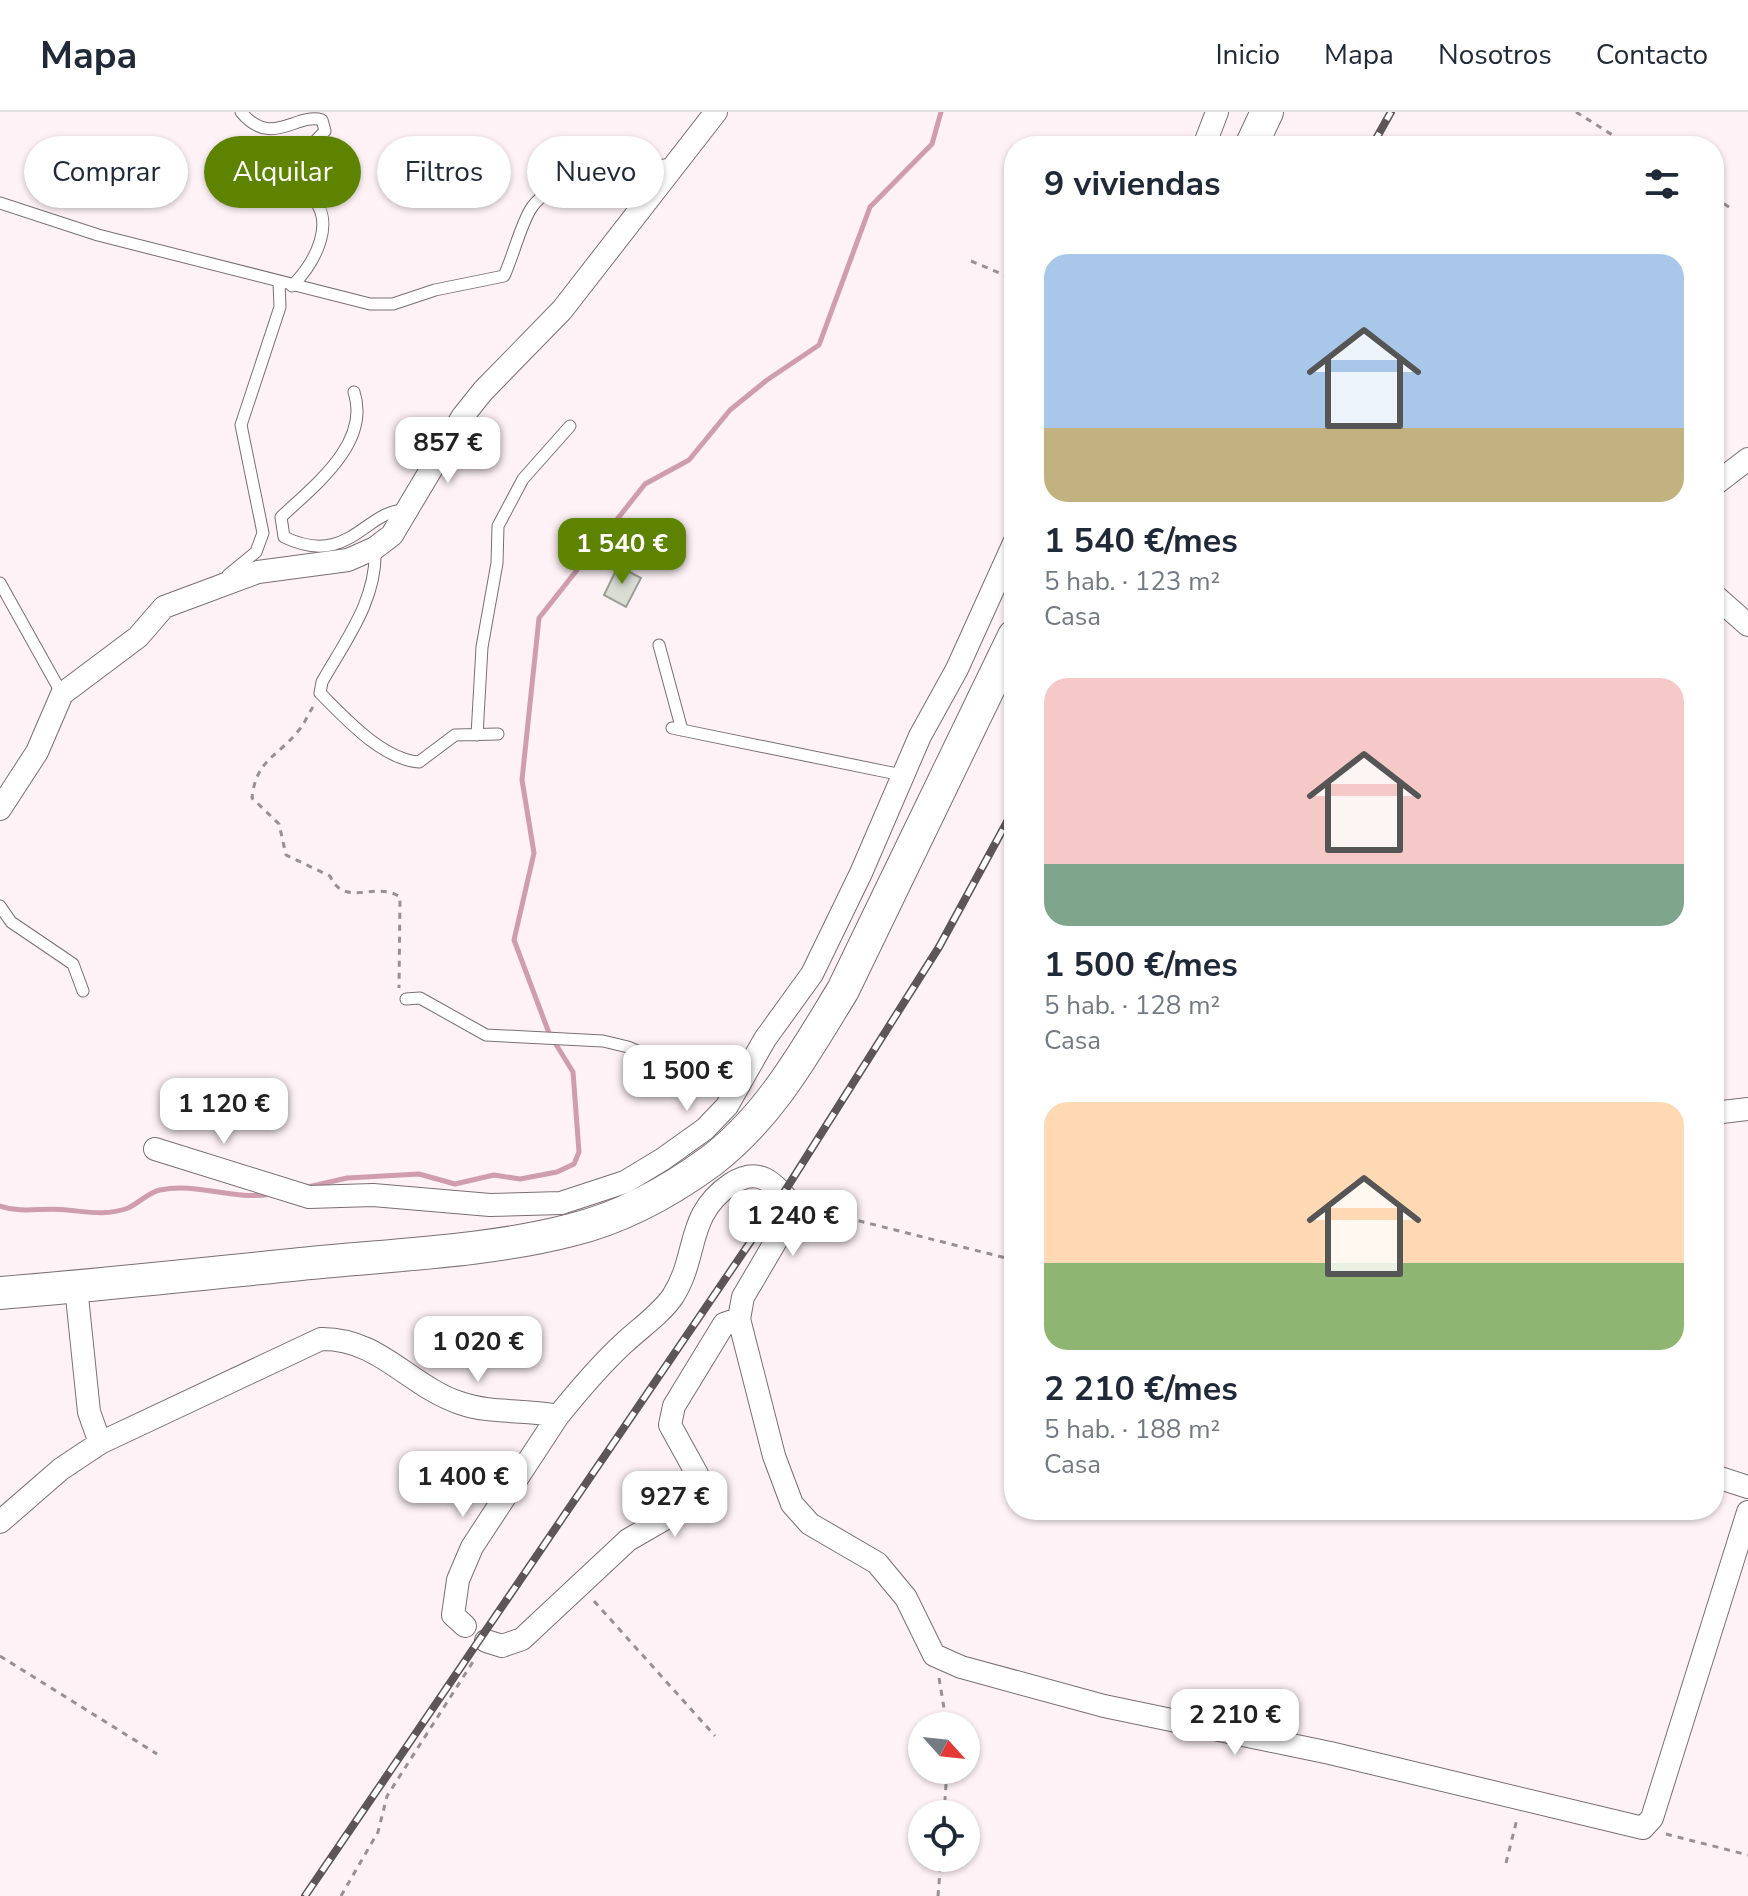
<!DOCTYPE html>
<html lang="es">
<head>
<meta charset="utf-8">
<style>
	:root { --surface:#fff; --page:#f2f2f3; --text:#1f2937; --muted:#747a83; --line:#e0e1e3; --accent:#5d8300 }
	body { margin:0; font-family:"Nunito Sans",sans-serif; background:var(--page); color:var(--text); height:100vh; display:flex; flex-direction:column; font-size:30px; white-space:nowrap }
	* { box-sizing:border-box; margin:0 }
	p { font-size:26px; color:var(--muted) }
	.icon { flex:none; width:44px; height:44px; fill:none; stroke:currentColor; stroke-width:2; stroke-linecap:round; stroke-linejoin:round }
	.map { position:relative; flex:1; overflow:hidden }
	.details { position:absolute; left:1004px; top:24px; width:720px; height:1384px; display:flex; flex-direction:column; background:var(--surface); border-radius:32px; box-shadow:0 2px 6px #0004 }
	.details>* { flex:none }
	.banner { position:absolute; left:24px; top:24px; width:760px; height:72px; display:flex; gap:16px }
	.needle { width:52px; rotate:117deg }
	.buttons { position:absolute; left:908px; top:1600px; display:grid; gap:16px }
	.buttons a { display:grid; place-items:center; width:72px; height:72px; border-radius:50%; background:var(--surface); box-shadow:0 2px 6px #0004; font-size:40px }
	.price { position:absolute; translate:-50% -68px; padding:0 18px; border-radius:16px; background:#fff; color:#222; font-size:26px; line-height:52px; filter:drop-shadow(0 2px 4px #0008) }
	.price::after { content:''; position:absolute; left:50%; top:48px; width:24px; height:18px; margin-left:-12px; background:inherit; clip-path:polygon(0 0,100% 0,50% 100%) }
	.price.selected { background:var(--accent); color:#fff }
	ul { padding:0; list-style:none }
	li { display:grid; align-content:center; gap:16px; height:424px; padding:0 40px }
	li span { display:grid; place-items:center; height:248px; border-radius:24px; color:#555 }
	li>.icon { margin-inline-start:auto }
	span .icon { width:144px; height:144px; fill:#fffc; stroke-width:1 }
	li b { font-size:34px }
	h2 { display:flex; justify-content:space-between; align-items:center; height:96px; padding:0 40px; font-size:34px }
	.tag { padding:0 28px; border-radius:36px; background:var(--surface); box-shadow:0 2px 6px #0004; font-size:28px; line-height:72px }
	.tag.selected { background:var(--accent); color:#fff }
	header { display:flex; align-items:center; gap:48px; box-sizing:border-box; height:112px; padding:0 40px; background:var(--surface); border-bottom:2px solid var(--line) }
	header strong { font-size:38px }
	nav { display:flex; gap:44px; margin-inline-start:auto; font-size:28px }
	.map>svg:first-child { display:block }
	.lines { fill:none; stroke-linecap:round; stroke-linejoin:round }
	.stream { stroke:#d09dae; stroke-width:5 }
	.building { fill:#d9ddd4; stroke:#9b9f96; stroke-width:2 }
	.service-casing { stroke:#796f72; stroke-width:13 }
	.minor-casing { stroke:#796f72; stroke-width:24 }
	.secondary-casing { stroke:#796f72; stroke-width:34 }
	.path { stroke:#989092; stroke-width:3; stroke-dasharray:6 6; stroke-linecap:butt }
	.service { stroke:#fff; stroke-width:11 }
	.minor { stroke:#fff; stroke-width:22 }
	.secondary { stroke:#fff; stroke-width:32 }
	.rail-casing { stroke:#5d5658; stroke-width:8 }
	.rail { stroke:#fff; stroke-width:5; stroke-dasharray:15; stroke-linecap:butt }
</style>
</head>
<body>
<header>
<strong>Mapa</strong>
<nav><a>Inicio</a><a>Mapa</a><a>Nosotros</a><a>Contacto</a></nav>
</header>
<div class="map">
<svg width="1748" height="1784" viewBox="0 0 1748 1784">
	<rect width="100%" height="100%" fill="#fef2f6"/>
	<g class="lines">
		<path class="stream" d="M308,1075L347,1066L419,1062L455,1072L494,1063L520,1067L557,1060L574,1052L579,1040L573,960L549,921L514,828L534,741L522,668L539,506L645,372L689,348L730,298L767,268L819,233L870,95L932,32L941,0
			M0,1094C23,1102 44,1095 67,1098C89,1100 106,1104 128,1096C139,1091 149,1080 160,1078C197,1070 234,1089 271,1082"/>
	</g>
	<path class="building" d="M618,454L641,466L626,495L604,483Z"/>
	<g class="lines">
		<g class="service-casing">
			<path id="service" d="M241,0C272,37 296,0 322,8L325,19L279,66C288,73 298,73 306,80C341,106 314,152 292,174
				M0,91L98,123L370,192H393L435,178L504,164C513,145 521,111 532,95C556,61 633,58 672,52
				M354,280C371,331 314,374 281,405L284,425C351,457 365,395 409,398
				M375,436C378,487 345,529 322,570L320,581C346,607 382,647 419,650L455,623L498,622
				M228,463L256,440L263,421L241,313L280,195L279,171
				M0,471L62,582
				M659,533L682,618
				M672,616L902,663
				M477,623L482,535L497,451L498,414L523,367L570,314
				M0,794L11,810L73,852L83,879
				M406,887L420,886L486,923L603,929L628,935L662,950L752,951"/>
		</g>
		<g class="minor-casing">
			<path id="minor" d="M1204,34L1217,0
				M1714,373L1748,347
				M1714,483L1748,513
				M0,697L37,640L62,582L138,525L164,495L258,460L348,448L375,436L392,423L463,304L483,279L562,198L716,0
				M1714,1001L1748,997
				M155,1037L309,1085L373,1083L490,1093L561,1091L625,1070L663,1047L705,1017L727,994L765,927L812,862L861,761L920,624L957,557L1014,431
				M100,1331L321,1227C379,1226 409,1274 460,1291C491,1302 526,1297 558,1304C579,1278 600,1253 624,1231C640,1216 661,1202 673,1184C699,1143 685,1103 731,1072C759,1054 773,1070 791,1092L790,1105L743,1185L739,1207L774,1344L792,1392L810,1412L877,1451L906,1486L934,1543L961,1555L1104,1594L1330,1641L1643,1716L1652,1706L1748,1400
				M1714,1364L1748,1375
				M0,1410L61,1357L100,1331L89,1300L76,1175
				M465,1514L453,1503L458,1468L472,1435L558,1304
				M486,1529L502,1534L522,1527L628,1428L680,1398L695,1382L697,1362L670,1313L674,1294L724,1212L739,1207"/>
		</g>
		<g class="secondary-casing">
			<path id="secondary" d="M1251,34L1267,0
				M0,1181C101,1173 201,1162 301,1152C387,1143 487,1140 571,1118C621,1106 670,1079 711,1049C770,1004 805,940 843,878L1014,524"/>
		</g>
		<path class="path" d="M1576,0L1630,34
			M1714,85L1729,95
			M971,149L1014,167
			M313,595C308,602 305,611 299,618C278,645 256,647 252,686L279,712L286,743L330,764C345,797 375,768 400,785L399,876
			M812,1097L1014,1148
			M1006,1146L1014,1118
			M594,1489L715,1624
			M0,1544L157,1642
			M939,1566L947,1614
			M944,1702L947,1658
			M1666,1722L1748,1743
			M1506,1751L1517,1707
			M341,1784L378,1720L387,1684L476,1545
			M938,1784L941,1746"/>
		<use href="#service" class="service"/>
		<use href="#minor" class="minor"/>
		<use href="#secondary" class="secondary"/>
		<g class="rail-casing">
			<path id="rail" d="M1372,34L1391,0
				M305,1784L783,1082L939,835L1014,697"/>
		</g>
		<use href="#rail" class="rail"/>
	</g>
</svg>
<div class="buttons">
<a><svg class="needle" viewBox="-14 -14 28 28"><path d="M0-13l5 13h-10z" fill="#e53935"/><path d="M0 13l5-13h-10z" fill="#747a83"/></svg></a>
<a><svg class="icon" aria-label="locate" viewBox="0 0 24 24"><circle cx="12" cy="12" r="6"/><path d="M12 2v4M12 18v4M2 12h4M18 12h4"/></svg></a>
</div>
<b class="price" style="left:448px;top:373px">857 €</b>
<b class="price selected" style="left:622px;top:474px">1 540 €</b>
<b class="price" style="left:687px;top:1001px">1 500 €</b>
<b class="price" style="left:224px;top:1034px">1 120 €</b>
<b class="price" style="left:793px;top:1146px">1 240 €</b>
<b class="price" style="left:478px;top:1272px">1 020 €</b>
<b class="price" style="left:463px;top:1407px">1 400 €</b>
<b class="price" style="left:675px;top:1427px">927 €</b>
<b class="price" style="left:1235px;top:1645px">2 210 €</b>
<div class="banner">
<a class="tag">Comprar</a>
<a class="tag selected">Alquilar</a>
<a class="tag">Filtros</a>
<a class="tag">Nuevo</a>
</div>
<section class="details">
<h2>9 viviendas<svg class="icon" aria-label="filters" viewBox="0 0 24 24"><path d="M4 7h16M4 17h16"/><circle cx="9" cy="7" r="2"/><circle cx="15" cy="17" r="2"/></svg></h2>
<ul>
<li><span style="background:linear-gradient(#a9c7e8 70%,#c2b280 0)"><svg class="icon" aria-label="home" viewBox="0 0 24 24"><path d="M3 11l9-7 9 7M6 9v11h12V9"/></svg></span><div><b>1 540 €/mes</b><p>5 hab. · 123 m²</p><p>Casa</p></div></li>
<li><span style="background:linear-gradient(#f6c9c9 75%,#7fa58c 0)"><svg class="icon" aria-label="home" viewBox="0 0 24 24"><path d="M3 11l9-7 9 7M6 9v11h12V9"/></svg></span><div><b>1 500 €/mes</b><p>5 hab. · 128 m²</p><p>Casa</p></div></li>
<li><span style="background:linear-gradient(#ffd9b3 65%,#8fb573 0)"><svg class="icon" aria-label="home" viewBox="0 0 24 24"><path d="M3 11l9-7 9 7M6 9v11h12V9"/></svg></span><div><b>2 210 €/mes</b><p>5 hab. · 188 m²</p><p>Casa</p></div></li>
</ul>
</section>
</div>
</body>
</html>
